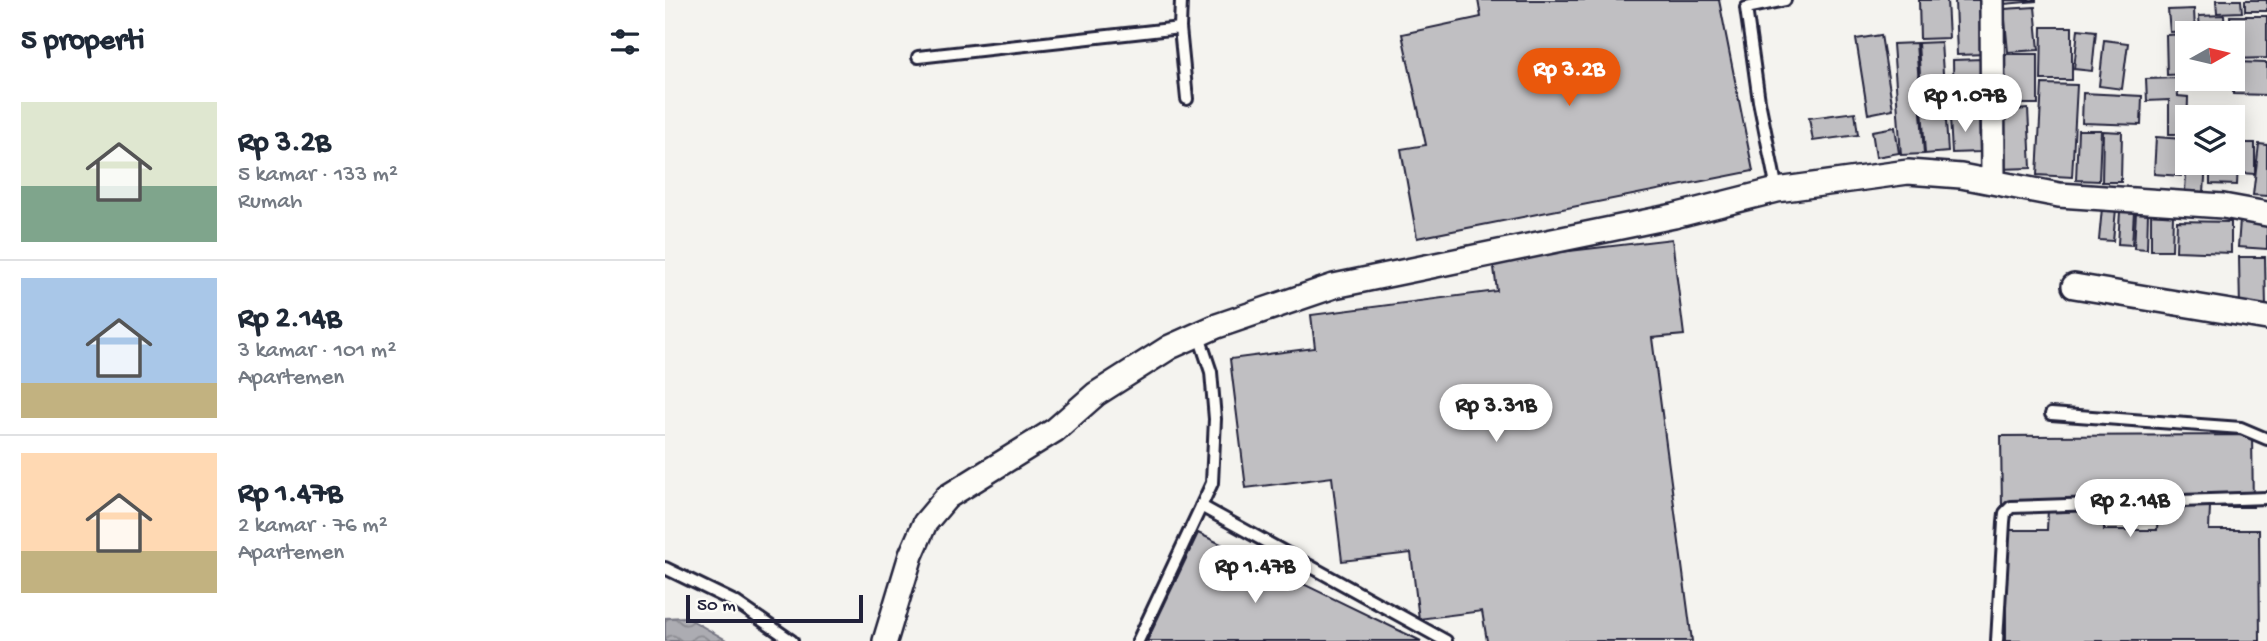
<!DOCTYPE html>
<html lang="id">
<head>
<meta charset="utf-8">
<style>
	:root { --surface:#fff; --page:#f6f6f7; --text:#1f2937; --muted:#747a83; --line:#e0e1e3; --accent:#ea580c }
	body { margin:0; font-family:"Gochi Hand",sans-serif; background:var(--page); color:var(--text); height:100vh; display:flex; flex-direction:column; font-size:26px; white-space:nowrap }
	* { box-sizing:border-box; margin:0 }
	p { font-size:23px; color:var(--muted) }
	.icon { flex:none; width:38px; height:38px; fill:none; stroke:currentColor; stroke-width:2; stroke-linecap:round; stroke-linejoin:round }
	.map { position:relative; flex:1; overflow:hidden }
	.panel { display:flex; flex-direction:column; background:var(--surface); width:665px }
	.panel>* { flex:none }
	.needle { width:46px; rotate:82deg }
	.buttons { position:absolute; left:1510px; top:21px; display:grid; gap:14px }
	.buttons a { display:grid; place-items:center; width:70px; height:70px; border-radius:0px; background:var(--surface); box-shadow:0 4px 18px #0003; font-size:35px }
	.scale { position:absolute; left:21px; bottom:18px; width:177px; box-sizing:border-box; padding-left:7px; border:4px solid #22223b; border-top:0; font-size:19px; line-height:24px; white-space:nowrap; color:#22223b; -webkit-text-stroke:5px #fdfcf7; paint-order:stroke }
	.price { position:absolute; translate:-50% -60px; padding:0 16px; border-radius:24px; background:#fff; color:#222; font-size:23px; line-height:46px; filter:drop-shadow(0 2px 4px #0008) }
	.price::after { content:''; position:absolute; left:50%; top:42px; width:21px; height:16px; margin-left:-10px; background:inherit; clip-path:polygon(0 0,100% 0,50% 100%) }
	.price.selected { background:var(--accent); color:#fff }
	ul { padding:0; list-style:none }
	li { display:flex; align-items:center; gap:21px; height:175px; padding:0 21px }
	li+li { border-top:2px solid var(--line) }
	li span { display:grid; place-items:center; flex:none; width:196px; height:140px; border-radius:0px; color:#555 }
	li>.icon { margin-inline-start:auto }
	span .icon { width:84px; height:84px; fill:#fffc; stroke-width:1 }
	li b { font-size:30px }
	h2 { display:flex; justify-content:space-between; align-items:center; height:84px; padding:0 21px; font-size:30px }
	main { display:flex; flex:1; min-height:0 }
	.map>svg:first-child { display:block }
	.water { fill:url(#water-waves); stroke:#757582; stroke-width:2 }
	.building { fill:#c0bfc2; stroke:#22223b; stroke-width:2; fill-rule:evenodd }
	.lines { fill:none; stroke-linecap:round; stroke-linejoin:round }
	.service-casing { stroke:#22223b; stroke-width:16 }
	.minor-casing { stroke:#22223b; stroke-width:28 }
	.service { stroke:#fdfcf7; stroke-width:10 }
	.minor { stroke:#fdfcf7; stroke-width:23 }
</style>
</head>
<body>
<main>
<section class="panel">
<h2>5 properti<svg class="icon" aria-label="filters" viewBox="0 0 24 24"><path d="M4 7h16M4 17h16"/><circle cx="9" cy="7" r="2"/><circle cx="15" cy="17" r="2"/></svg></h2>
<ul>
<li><span style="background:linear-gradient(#dfe7d0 60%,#7fa58c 0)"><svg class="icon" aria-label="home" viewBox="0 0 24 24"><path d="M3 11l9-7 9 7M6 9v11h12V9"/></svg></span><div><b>Rp 3.2B</b><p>5 kamar · 133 m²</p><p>Rumah</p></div></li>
<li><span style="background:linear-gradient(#a9c7e8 75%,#c2b280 0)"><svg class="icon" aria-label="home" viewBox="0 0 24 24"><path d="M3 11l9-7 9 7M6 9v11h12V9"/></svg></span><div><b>Rp 2.14B</b><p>3 kamar · 101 m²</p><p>Apartemen</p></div></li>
<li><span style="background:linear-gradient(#ffd9b3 70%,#c2b280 0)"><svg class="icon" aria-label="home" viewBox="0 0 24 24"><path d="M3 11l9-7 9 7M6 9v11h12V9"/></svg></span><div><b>Rp 1.47B</b><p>2 kamar · 76 m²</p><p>Apartemen</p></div></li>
</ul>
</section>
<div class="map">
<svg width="1602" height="641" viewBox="0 0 1602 641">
	<defs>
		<pattern id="water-waves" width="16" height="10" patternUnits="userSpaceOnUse" patternTransform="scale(1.75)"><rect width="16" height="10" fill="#acacb2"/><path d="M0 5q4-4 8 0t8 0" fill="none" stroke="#8c8c92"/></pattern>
	</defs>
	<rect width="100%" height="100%" fill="#f4f3ef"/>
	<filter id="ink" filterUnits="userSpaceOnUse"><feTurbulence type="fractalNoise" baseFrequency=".0143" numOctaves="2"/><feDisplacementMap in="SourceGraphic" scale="14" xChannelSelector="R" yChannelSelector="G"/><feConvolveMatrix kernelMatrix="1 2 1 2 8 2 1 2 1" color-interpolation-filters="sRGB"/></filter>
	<g filter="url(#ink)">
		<path class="water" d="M21,617L63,641H0V618Z"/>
		<path class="building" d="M813,0H1054L1088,171L752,238L736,149L761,145L737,34L816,17Z
			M1254,0H1282L1284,38L1255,39Z
			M1290,0H1321L1323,54L1292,55Z
			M1340,0H1371V1L1340,4Z
			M1551,0H1576L1577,12L1552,13Z
			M1580,0H1602V11H1580Z
			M1370,7L1374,50L1343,52L1339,9Z
			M1529,9L1530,31L1505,32L1503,10Z
			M1559,15L1560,30L1535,31L1534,16Z
			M1565,16H1602V58L1568,59Z
			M1377,27H1407V80H1376Z
			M1413,29L1431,31L1427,71L1409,69Z
			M1522,34V74L1502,75L1501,35Z
			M1216,35L1228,109L1203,114L1191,39Z
			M1439,40L1463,43L1457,89L1434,86Z
			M1276,42L1283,152L1260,154L1253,43Z
			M1251,43L1259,154L1236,155L1228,44Z
			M1334,54H1373V104H1334Z
			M1317,59L1318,112H1289L1288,60Z
			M1569,62L1602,63V95L1568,94Z
			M1512,78L1513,96L1523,97L1522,134H1504V100L1482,101L1481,79Z
			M1536,79H1562V85L1537,87Z
			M1377,84L1412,85L1407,177L1372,175Z
			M1418,93L1477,96L1476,125L1417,123Z
			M1363,109L1366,168L1334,169L1331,111Z
			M1190,112L1193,135L1148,141L1144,118Z
			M1314,115L1315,152L1287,153L1285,117Z
			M1230,127L1234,153L1211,157L1207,131Z
			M1413,130H1436L1434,181L1411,180Z
			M1438,131L1457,132L1456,182H1437Z
			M1491,137L1518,139L1516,176L1489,174Z
			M1568,140H1574L1572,185L1545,184V163H1568Z
			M1577,143H1590V174L1576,173Z
			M1594,144L1602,145V196L1588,195Z
			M1522,158V163H1541L1539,192L1520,191Z
			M1437,208L1451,209L1448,241L1434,240Z
			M1455,211H1469L1467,245L1453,244Z
			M1471,212H1483L1482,249L1469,248Z
			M1486,214L1508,215L1507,250H1486Z
			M1575,220L1602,222V249L1573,247Z
			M1512,221L1566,222V253L1511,251Z
			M1007,239L1019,335L987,338L1027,641H822L817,611L754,619L746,553L677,561L667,477L581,488L565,359L650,348L646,315L832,291L828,260Z
			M1574,257H1600L1601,308L1575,309Z
			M1587,435L1588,507H1545L1544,530H1594L1595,641H1341V530H1382L1383,508L1337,509L1336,436ZM1439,508H1493L1492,530H1439Z
			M533,533L756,641H482Z"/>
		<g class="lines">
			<g class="service-casing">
				<path id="service" d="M515,28L516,0
					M253,57L515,28L522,99
					M1112,190L1094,101L1081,8L1120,0
					M1386,414L1576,428L1602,439
					M536,506L781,641
					M0,568L72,603L127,641
					M473,641L547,483L550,419L546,372L534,336
					M1332,641L1339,522L1340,513L1346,507L1602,498"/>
			</g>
			<g class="minor-casing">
				<path id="minor" d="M1327,0L1328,182
					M1409,286L1602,318
					M220,641L246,555L260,523L282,497L390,430L431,394L505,347L552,326L669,286L1009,216L1112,190L1243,172L1296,176L1394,195L1558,206L1602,214"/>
			</g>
			<use href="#service" class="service"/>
			<use href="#minor" class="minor"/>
		</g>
	</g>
</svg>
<div class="buttons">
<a><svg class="needle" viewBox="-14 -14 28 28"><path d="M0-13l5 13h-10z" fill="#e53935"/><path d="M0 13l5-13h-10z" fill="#747a83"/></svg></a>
<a><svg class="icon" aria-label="layers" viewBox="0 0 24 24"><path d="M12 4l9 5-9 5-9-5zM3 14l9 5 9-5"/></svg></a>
</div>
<div class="scale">50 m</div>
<b class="price selected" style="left:904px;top:108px">Rp 3.2B</b>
<b class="price" style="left:1300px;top:134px">Rp 1.07B</b>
<b class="price" style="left:831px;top:444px">Rp 3.31B</b>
<b class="price" style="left:1465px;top:539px">Rp 2.14B</b>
<b class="price" style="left:590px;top:605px">Rp 1.47B</b>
</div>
</main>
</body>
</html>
